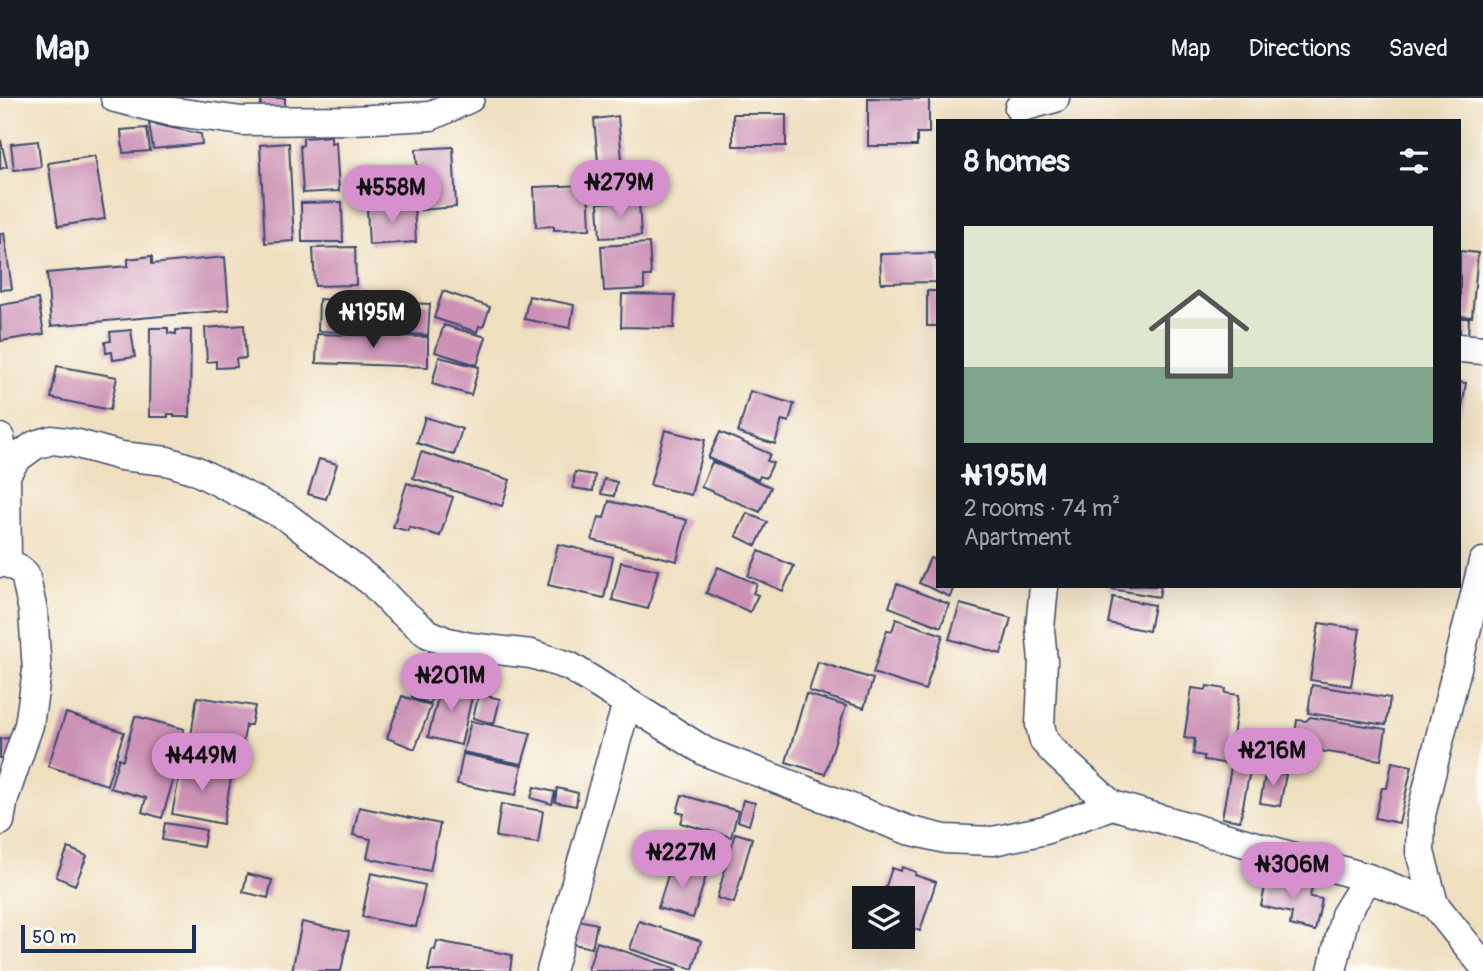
<!DOCTYPE html>
<html lang="en">
<head>
<meta charset="utf-8">
<style>
	:root { --surface:#171b24; --page:#20242c; --text:#f1f3f6; --muted:#9ea1a6; --line:#363941; --accent:#d690ce }
	body { margin:0; font-family:Pangolin,sans-serif; background:var(--page); color:var(--text); height:100vh; display:flex; flex-direction:column; font-size:26px; white-space:nowrap }
	* { box-sizing:border-box; margin:0 }
	p { font-size:23px; color:var(--muted) }
	.icon { flex:none; width:38px; height:38px; fill:none; stroke:currentColor; stroke-width:2; stroke-linecap:round; stroke-linejoin:round }
	.map { position:relative; flex:1; overflow:hidden }
	.panel { position:absolute; left:936px; top:21px; width:525px; height:469px; display:flex; flex-direction:column; background:var(--surface); border-radius:0px; box-shadow:0 7px 28px #0002 }
	.panel>* { flex:none }
	.controls { position:absolute; left:852px; top:788px; display:grid; gap:14px }
	.controls a { display:grid; place-items:center; width:63px; height:63px; border-radius:0px; background:var(--surface); box-shadow:0 7px 28px #0002; font-size:35px }
	.scale { position:absolute; left:21px; bottom:18px; width:175px; box-sizing:border-box; padding-left:7px; border:4px solid #1b2f5e; border-top:0; font-size:19px; line-height:24px; white-space:nowrap; color:#1b2f5e; -webkit-text-stroke:5px #fdfcf7; paint-order:stroke }
	.price { position:absolute; translate:-50% -60px; padding:0 16px; border-radius:24px; background:var(--accent); color:#111; font-size:23px; line-height:46px; filter:drop-shadow(0 2px 4px #0008) }
	.price::after { content:''; position:absolute; left:50%; top:42px; width:21px; height:16px; margin-left:-10px; background:inherit; clip-path:polygon(0 0,100% 0,50% 100%) }
	.price.on { background:#222; color:#fff }
	ul { padding:0; list-style:none }
	li { display:grid; align-content:center; gap:14px; height:371px; padding:0 28px }
	li span { display:grid; place-items:center; height:217px; border-radius:0px; color:#555 }
	li>.icon { margin-inline-start:auto }
	span .icon { width:126px; height:126px; fill:#fffc; stroke-width:1 }
	li b { font-size:30px }
	h2 { display:flex; justify-content:space-between; align-items:center; height:84px; padding:0 28px; font-size:30px }
	header { display:flex; align-items:center; gap:42px; box-sizing:border-box; height:98px; padding:0 35px; background:var(--surface); border-bottom:2px solid var(--line) }
	header strong { font-size:33px }
	nav { display:flex; gap:38px; margin-inline-start:auto; font-size:24px }
	.map>svg:first-child { display:block }
	.building { fill:#cc91b5 }
	.lines { fill:none; stroke-linecap:round; stroke-linejoin:round }
	.minor-casing { stroke:#3b496d; stroke-width:31 }
	.minor { stroke:#fff; stroke-width:28 }
</style>
</head>
<body>
<header>
<strong>Map</strong>
<nav><a>Map</a><a>Directions</a><a>Saved</a></nav>
</header>
<div class="map">
<svg width="1483" height="873" viewBox="0 0 1483 873">
	<rect width="100%" height="100%" fill="#fdfcf7"/>
	<filter id="ink" filterUnits="userSpaceOnUse"><feTurbulence type="fractalNoise" baseFrequency=".0143" numOctaves="2"/><feDisplacementMap in="SourceGraphic" scale="14" xChannelSelector="R" yChannelSelector="G"/><feConvolveMatrix kernelMatrix="1 2 1 2 8 2 1 2 1" color-interpolation-filters="sRGB"/></filter>
	<filter id="wash" filterUnits="userSpaceOnUse"><feTurbulence type="fractalNoise" baseFrequency=".00686" numOctaves="4" result="noise"/><feDisplacementMap in="SourceGraphic" scale="28" xChannelSelector="R" yChannelSelector="G"/><feGaussianBlur stdDeviation="1.57" result="paint"/><feColorMatrix in="noise" values="0 0 0 0 0 0 0 0 0 0 0 0 0 0 0 0 0 1.4 0 .05"/><feComposite in="paint" operator="in"/></filter>
	<g filter="url(#wash)">
		<rect width="100%" height="100%" fill="#efdfbf"/>
		<g id="blocks">
			<path class="building" d="M261,0H285V12H261Z
				M868,0L929,1V35H917V48H868Z
				M733,16H786V48H733Z
				M618,18L623,72L599,74L594,21Z
				M149,25L201,36L202,46L153,51Z
				M147,30L150,53L123,55L121,32Z
				M331,38V45L336,44L339,93L303,95L300,48L303,47V40Z
				M1,43L7,69L0,71V44Z
				M38,43L41,69L14,72L11,46Z
				M289,45L294,143L265,145L260,47Z
				M453,49L456,109L420,112L416,51Z
				M95,58L105,121L58,128L48,65Z
				M588,87L590,131L554,132V128L536,129L534,89Z
				M639,103L641,138L600,140L598,105Z
				M342,104L343,144H302L301,105Z
				M414,107L416,144L369,147L367,110Z
				M4,135L12,191L0,192V136Z
				M649,145L651,178H644V191L604,193L601,148Z
				M355,149L356,187L315,188L313,150Z
				M1460,153L1478,155L1472,219L1460,218Z
				M935,155L936,162H938L937,184L881,185L880,156Z
				M152,158V166L225,159L229,212L51,228L47,175L128,168V161Z
				M443,193L490,209L483,229L479,228L477,234L434,220Z
				M927,193H938V228H927Z
				M622,196L675,197L674,230L621,229Z
				M529,198L574,207L570,230L524,221Z
				M38,201L44,236L1,243L0,207Z
				M319,201L430,206L428,237L318,233Z
				M1460,220H1469L1468,239L1460,238Z
				M244,227L246,260L236,261L237,269L216,270V263L207,264L205,230Z
				M444,227L486,239L477,267L435,254Z
				M150,230H168V235L176,236V232H191L190,319H174V316H168V319H149Z
				M131,232L135,259L113,262L112,254L106,255L105,244L111,243L110,234Z
				M317,236L428,239V269L316,265Z
				M439,259L479,269L471,297L432,286Z
				M57,268L117,279L110,312L51,300Z
				M1460,284L1466,285L1461,315H1460Z
				M750,293L794,306L789,324L782,322L775,346L738,335Z
				M425,319L462,331L454,357L417,345Z
				M665,332L705,342L691,397L650,387Z
				M720,334L770,356L767,363L773,365L766,380L760,378L758,382L708,360Z
				M421,354L510,382L502,408L413,380Z
				M319,361L337,366L326,401L308,396Z
				M712,364L771,389L760,414L701,389Z
				M575,374L595,377L593,393L573,390Z
				M604,381L617,384L614,398L601,396Z
				M407,385L453,399L440,438L409,429L408,433L393,429Z
				M609,403L687,422L677,463L592,442L599,419L604,420Z
				M747,415L767,424L756,448L736,438Z
				M558,446L613,459L604,500L548,487Z
				M759,453L794,468L783,493L748,478Z
				M930,460L938,463V488H954L950,499L919,485Z
				M621,464L658,472L648,511L612,502Z
				M718,469L757,486L753,495L758,497L750,514L706,495Z
				M897,486L949,506L941,529L889,509Z
				M1106,488H1161L1159,499L1106,490Z
				M1113,499L1154,507L1149,533L1108,525Z
				M960,506L1011,520L1001,556L949,541Z
				M896,521L943,537L925,592L873,575L887,532L892,533Z
				M1319,525L1360,531L1351,588L1310,582Z
				M430,551L450,559L430,606L412,599Z
				M818,564L873,581L864,610L809,593Z
				M442,583L474,590L461,647L428,639Z
				M1312,587L1390,600L1386,627L1308,615Z
				M1207,588L1226,591L1225,595L1239,597L1229,666L1204,662V658L1193,656L1195,641L1184,640L1192,590L1206,592Z
				M479,596L500,601L494,626L473,620Z
				M806,596L846,608L825,676L786,664Z
				M402,598L431,608L415,651L387,640Z
				M197,599L255,608L251,627H246L238,673L187,664Z
				M66,615L124,634L107,687L48,668Z
				M135,618L184,631L172,676H175L162,720L142,714L146,700L110,690L119,660L123,662Z
				M1310,619L1386,631L1381,662L1293,649L1297,622L1306,623Z
				M471,623L531,635L522,666L463,654Z
				M16,639L18,659L0,660V641Z
				M463,656L522,668L516,697L457,686Z
				M182,664L232,674L223,726L172,716Z
				M1232,664L1251,667L1240,723L1222,720Z
				M1392,664L1412,668L1399,725L1375,720L1382,690H1387Z
				M1266,672L1286,676L1280,708L1260,705Z
				M534,689L555,694L552,706L531,700Z
				M557,690L578,695L576,708L555,704Z
				M682,697L738,713L731,739L681,725L684,716L677,714Z
				M743,702L755,705L749,727L738,723Z
				M501,706L543,713L538,745L496,739Z
				M359,709L440,726L430,773L367,760L371,741L353,737Z
				M165,725L206,732L203,749L162,742Z
				M735,735L752,740L734,805L717,800Z
				M68,750L87,758L75,787L56,779Z
				M672,764L707,775L693,820L658,810Z
				M902,769L916,774L915,777L936,784L920,833L903,827V800H886L887,795L884,794L892,770L901,773Z
				M371,775L425,787L416,829L362,819Z
				M247,776L272,782L268,800L243,794Z
				M1267,779L1312,789L1310,799L1322,801L1315,833L1290,827L1292,815L1261,808Z
				M578,822L597,826L592,850L573,846Z
				M639,823L701,843L693,871L630,851Z
				M302,824L349,834L341,873H292Z
				M437,843L512,857L510,873H428L432,851L435,852Z
				M597,844L677,871L676,873H590L588,872Z"/>
		</g>
	</g>
	<g filter="url(#ink)">
		<use href="#blocks" fill-opacity="0" stroke="#3b496d" stroke-width="2"/>
		<g class="lines">
			<g class="minor-casing">
				<path id="minor" d="M115,0L168,13L242,23L353,22L431,18L470,0
					M1019,10L1055,0
					M1460,250L1483,252
					M0,340L6,376L7,465
					M6,376L16,361L35,347L52,342L74,345L121,358L167,363L195,372L287,419L373,485L395,508L427,535L445,543L470,549L531,556L569,568L706,654L908,732L945,741L993,743L1045,732L1112,707
					M1483,464L1421,717L1420,754L1434,806L1483,867
					M0,465H7L18,470L25,476L33,513L37,573L29,627L4,700L0,723
					M1044,488L1040,530L1043,563L1040,627L1044,643L1057,657L1112,707L1368,780L1434,806
					M551,873L627,605
					M1332,873L1345,817L1368,780"/>
			</g>
			<use href="#minor" class="minor"/>
		</g>
	</g>
</svg>
<div class="controls">
<a><svg class="icon" aria-label="layers" viewBox="0 0 24 24"><path d="M12 4l9 5-9 5-9-5zM3 14l9 5 9-5"/></svg></a>
</div>
<div class="scale">50 m</div>
<b class="price" style="left:620px;top:122px">₦279M</b>
<b class="price" style="left:392px;top:127px">₦558M</b>
<b class="price on" style="left:373px;top:252px">₦195M</b>
<b class="price" style="left:451px;top:615px">₦201M</b>
<b class="price" style="left:1273px;top:690px">₦216M</b>
<b class="price" style="left:202px;top:695px">₦449M</b>
<b class="price" style="left:682px;top:792px">₦227M</b>
<b class="price" style="left:1293px;top:804px">₦306M</b>
<section class="panel">
<h2>8 homes<svg class="icon" aria-label="filters" viewBox="0 0 24 24"><path d="M4 7h16M4 17h16"/><circle cx="9" cy="7" r="2"/><circle cx="15" cy="17" r="2"/></svg></h2>
<ul>
<li><span style="background:linear-gradient(#dfe7d0 65%,#7fa58c 0)"><svg class="icon" aria-label="home" viewBox="0 0 24 24"><path d="M3 11l9-7 9 7M6 9v11h12V9"/></svg></span><div><b>₦195M</b><p>2 rooms · 74 m²</p><p>Apartment</p></div></li>
</ul>
</section>
</div>
</body>
</html>
